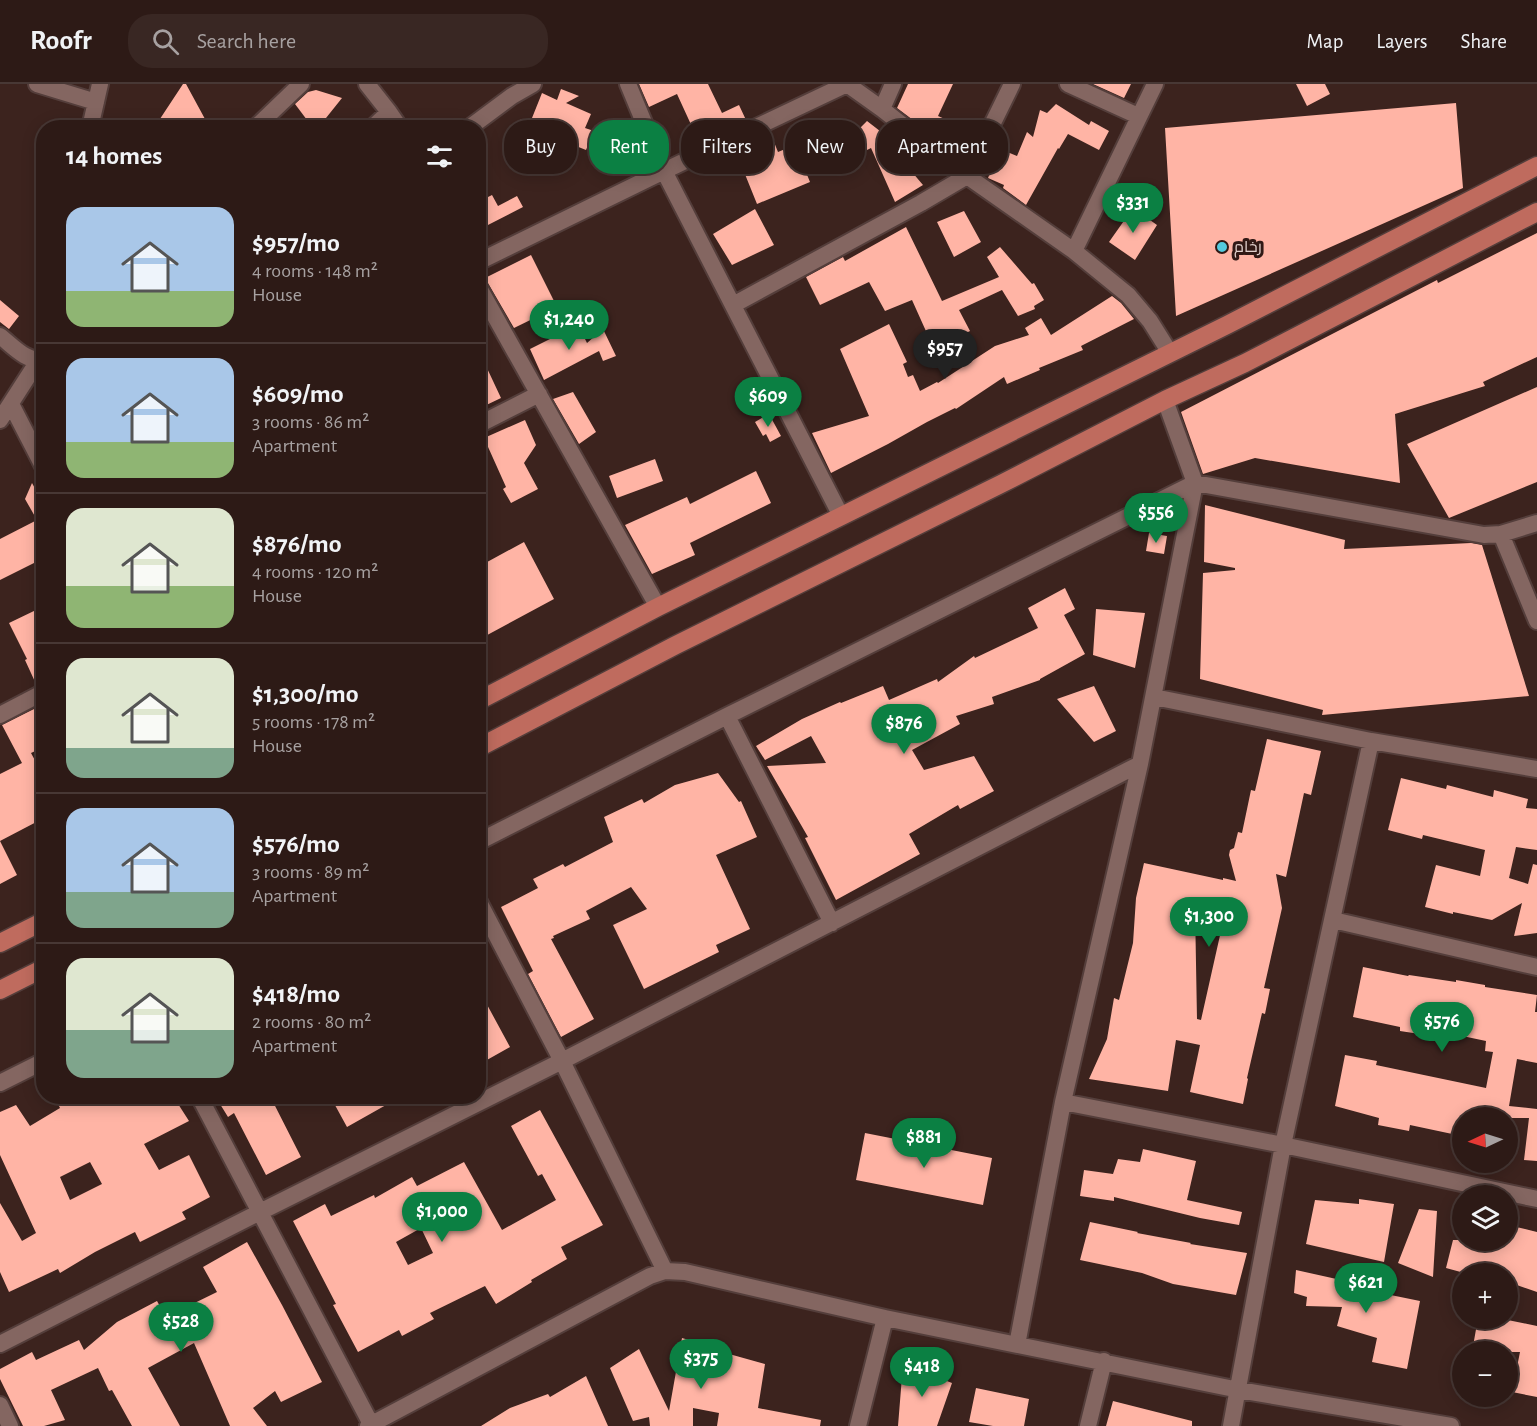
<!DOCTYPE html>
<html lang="en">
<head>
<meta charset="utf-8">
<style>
	:root { --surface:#2d1a16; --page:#392723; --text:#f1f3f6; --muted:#a7a1a1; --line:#483835; --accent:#0b8043 }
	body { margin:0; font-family:"Alegreya Sans",Cairo,sans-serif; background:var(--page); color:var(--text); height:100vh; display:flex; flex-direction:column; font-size:22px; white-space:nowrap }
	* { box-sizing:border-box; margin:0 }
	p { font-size:20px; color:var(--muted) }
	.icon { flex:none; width:33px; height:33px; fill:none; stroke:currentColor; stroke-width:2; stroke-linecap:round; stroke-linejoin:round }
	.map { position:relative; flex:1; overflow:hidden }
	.drawer { position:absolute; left:36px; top:36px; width:450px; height:984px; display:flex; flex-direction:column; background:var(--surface); border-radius:24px; box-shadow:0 3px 15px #0003,0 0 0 2px var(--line) }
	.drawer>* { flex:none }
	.guide { position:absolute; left:504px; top:36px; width:570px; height:54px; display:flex; gap:12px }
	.needle { width:39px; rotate:266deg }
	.controls { position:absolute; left:1452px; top:1023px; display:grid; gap:12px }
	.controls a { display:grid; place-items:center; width:66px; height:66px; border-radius:50%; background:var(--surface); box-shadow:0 3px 15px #0003,0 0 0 2px var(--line); font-size:30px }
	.price { position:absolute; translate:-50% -51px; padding:0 14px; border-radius:21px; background:var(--accent); color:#fff; font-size:20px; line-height:39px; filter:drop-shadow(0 2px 3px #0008) }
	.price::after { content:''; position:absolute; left:50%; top:36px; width:18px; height:14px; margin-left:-9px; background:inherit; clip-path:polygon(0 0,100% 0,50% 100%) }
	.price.current { background:#222; color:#fff }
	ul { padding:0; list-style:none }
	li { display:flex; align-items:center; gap:18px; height:150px; padding:0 30px }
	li+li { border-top:2px solid var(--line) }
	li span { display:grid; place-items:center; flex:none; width:168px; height:120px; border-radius:18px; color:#555 }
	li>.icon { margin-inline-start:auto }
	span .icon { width:72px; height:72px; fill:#fffc; stroke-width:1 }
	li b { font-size:26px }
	h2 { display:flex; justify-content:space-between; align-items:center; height:72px; padding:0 30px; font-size:26px }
	.chip { padding:0 21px; border-radius:24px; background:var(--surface); box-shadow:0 3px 15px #0003,0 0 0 2px var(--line); font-size:21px; line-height:54px }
	.chip.current { background:var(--accent); color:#fff }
	header { display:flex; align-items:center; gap:36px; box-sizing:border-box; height:84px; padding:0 30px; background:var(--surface); border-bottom:2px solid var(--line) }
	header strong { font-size:28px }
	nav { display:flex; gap:33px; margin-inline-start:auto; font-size:21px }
	.search { width:420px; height:54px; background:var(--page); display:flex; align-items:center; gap:15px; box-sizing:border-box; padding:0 21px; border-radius:24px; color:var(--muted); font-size:22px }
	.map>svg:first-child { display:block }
	.building { fill:#ffb4a5; fill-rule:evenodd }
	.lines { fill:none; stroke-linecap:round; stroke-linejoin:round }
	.minor-casing { stroke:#543e3b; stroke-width:20 }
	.major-casing { stroke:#543e3b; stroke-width:21 }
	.minor { stroke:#846661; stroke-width:16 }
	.major { stroke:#bf6b5e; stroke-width:18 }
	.poi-dot { fill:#55cade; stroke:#311915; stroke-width:2 }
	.labels { text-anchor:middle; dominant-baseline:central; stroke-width:6; stroke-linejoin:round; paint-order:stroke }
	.poi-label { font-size:16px; fill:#e1d0cc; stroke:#311915; text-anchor:start }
</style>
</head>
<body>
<header>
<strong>Roofr</strong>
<div class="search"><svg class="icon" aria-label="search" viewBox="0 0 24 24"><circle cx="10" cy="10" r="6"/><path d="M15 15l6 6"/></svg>Search here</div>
<nav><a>Map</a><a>Layers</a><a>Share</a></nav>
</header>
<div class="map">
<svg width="1537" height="1342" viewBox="0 0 1537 1342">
	<rect width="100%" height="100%" fill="#3c231e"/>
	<path class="building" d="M183,0H186L205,35L197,44H154Z
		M639,0H708L722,29L739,21L746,36L699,58L677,10L649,23Z
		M908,0H953L938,32L963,43L954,67L931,51L932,49L925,45L897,24Z
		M1093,0H1131L1124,14Z
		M1296,0H1325L1330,10L1307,22Z
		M561,5L579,12L566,19L591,30L585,44L594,47L586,66L571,60L564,78L556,75L554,80L510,60L521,35L530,39L542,9L557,16Z
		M316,6L342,14L318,44H313L295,20L308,8Z
		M1456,19L1463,104L1176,232L1165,44Z
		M1056,20L1089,41L1091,37L1109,47L1099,66L1068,50L1059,65L1058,64L1026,121L1003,104L1004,101L988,94L993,82L987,80L995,63L1017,72L1027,48L1033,53L1040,26L1047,29Z
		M867,37L889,54L903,83L906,81L923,101L895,118L871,64L865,67L853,51Z
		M772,53L778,68L795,61L810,98L757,120L736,68Z
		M492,111L498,122L517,112L523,123L486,142L478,128V118Z
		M1133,124L1157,141L1135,176L1109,158Z
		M755,125L774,161L732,181L713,150Z
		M964,127L981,158L954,173L937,138Z
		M906,143L942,217L999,193L987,173L1000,163L1032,200L1034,199L1044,216L1034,222L1035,225L1018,232L1002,206L959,226L970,247L934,265L912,216L885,227L869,198L820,221L806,193L843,173L845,177Z
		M1537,149V273L1483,298L1485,302L1395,330L1400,399L1255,374L1203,390L1181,328L1437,196L1438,199Z
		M531,171L557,223L514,244L485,194Z
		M1112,212L1121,219L1134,235L1081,262L1083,266L1039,284L1040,286L1007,300L1004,293L956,325L955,324L927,338L888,360L831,389L812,349L869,332L840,265L889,240L907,278L903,280L908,293L913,291L920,307L937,298L938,299L995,262L1029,251L1025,244L1041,234L1051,251Z
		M0,216L19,232L9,245L0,238Z
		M578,241L587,259L603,245L616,272L603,277L599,267L544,296L530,265Z
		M478,265L501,314L478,325Z
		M1537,303V398L1449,434L1407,360Z
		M573,308L596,348L579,360L553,315Z
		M769,330L781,352L770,358L766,350L763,352L755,338Z
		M525,336L536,361L524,379L538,405L511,419L503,405L506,403L484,354Z
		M655,375L663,397L617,414L609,392Z
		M756,387L771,419L690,459L695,471L652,490L625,441L687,413L690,420Z
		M32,399L43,419L44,474L0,496V455L37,436L25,415Z
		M1205,421L1345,456L1344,465L1471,459L1482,461L1529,612L1322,631L1323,626L1200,595L1203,489L1235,486V484L1204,478Z
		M1149,449L1167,452L1164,470L1146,467Z
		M524,458L554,515L478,556V483Z
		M1065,504L1075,525L1064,531L1085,570L1040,595V596L992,613L994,620L956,632L960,640L912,666L924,686L974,672L994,707L960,725L958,721L909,750L920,770L836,816L805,754L808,753L767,682L826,679L811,652L765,676L756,662L802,635L840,618L841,619L883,602L889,616L937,595L938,598L974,572L975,574L1038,544L1028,524Z
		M1096,525L1145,529L1135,584L1093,571Z
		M36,526L44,541V598L36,600L25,576L27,575L9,539Z
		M1094,602L1116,647L1094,658L1057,615Z
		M44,620V663L31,669L44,693V707L34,712L44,729V734L0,757V690L22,679L2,641Z
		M1267,655L1321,667L1311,711L1304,709L1286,793L1276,790L1282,824L1264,904L1270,905L1265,930L1262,929L1247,994L1248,995L1243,1020L1190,1008L1200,961L1176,956L1168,1007L1089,995L1107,955L1114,914L1119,916L1133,859L1136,814L1144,779L1223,796V794L1236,797L1229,771L1230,766L1234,764L1238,748L1242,749L1251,706L1255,707ZM1195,823L1225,829L1201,936L1197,935Z
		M718,689L739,718L741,717L757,753L716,771L750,845L716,861L719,868L644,905L613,841L647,825L631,803L586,827L590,835L553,852L554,854L551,855L594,935L561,953L528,890L533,887L501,823L538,804L533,795L563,780L565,783L613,758L604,733L642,715L644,719L675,701Z
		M1401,694L1446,705L1447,701L1493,713L1494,706L1528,715L1526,724L1537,725V766L1516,763L1509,794L1528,800L1533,780L1537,781V849L1514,852L1522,819L1492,836L1453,828V830L1425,823L1436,781L1480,792L1485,766L1423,751L1422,755L1388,746Z
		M0,757L17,791L0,800Z
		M1363,883L1408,892L1409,891L1456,898V896L1485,901V903L1537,911L1535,928H1537V979L1517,975L1509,1022L1537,1025V1034H1531H1537V1077L1524,1076L1529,1034H1473L1461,1031L1457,1051L1410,1041L1409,1047L1378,1041L1379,1034L1335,1022L1345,971L1377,977L1376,981L1486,1004L1493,968L1485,967L1486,957L1434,946L1433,952L1400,947V943L1353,933Z
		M478,904L510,963L478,981Z
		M54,1012H173L189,1037L144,1060L159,1086L189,1071L210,1113L182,1128L186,1135L140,1158L135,1148L95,1168L60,1189L58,1185L9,1208L0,1188V1119L22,1157L36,1149L0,1071V1028L16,1021L30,1042L60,1024ZM90,1078L102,1100L70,1116L60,1093Z
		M232,1012H270L301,1073L266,1091L234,1029L228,1033L220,1020Z
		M330,1012H402L347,1043Z
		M540,1026L603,1141L561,1163L567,1175L531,1196L532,1198L496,1220L485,1202L430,1229L434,1235L402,1252L399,1246L358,1268L333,1221L336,1220L293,1137L325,1120L331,1132L374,1111L375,1114L412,1093L417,1102L464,1078L502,1146L556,1116L542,1090L538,1092L511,1042ZM421,1144L433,1169L408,1181L396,1158Z
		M865,1049L992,1074L983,1121L856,1096Z
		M1143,1065L1196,1077L1187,1116L1242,1128L1239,1141L1200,1134L1114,1113V1117L1080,1112L1084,1086L1113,1090L1118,1075L1140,1078Z
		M1359,1115L1394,1120L1384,1178L1306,1160L1315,1116L1359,1120Z
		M1419,1125L1437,1127L1433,1193L1398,1179Z
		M1090,1138L1138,1148L1137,1149L1191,1159L1190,1160L1247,1169L1236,1211L1173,1200L1142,1189L1080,1176Z
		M1508,1141L1537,1148V1208L1508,1198V1190H1468L1446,1184L1453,1156H1508Z
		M247,1158L282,1221L322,1298L281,1318L275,1307L253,1324L267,1342H230L194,1259L148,1284L180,1342H132L112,1306L109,1307L98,1284L51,1306L65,1336L44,1342H23L0,1295V1285L32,1268L36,1276L79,1256L84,1266L117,1238L157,1217L166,1233L217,1208L203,1183Z
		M1296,1186L1350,1198L1351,1193L1377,1204L1376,1208L1420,1217L1407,1285L1372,1278L1377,1254L1337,1242L1342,1223L1306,1222L1307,1213L1294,1209Z
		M1478,1234H1498L1537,1242V1313L1512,1308L1520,1268H1472Z
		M682,1254L723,1266L722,1268L765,1280L758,1324L821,1336L820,1342H717L719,1329L693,1324V1342H650L649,1333L633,1337L610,1284L639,1265L669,1327Z
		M903,1280L952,1299L937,1342H898Z
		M586,1292L608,1342H481L510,1324L548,1310L550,1313Z
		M976,1304L1029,1315L1024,1342H993L969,1338Z
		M1113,1317L1192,1337V1342H1106Z"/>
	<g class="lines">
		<g class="minor-casing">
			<path id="minor" d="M37,0L96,18
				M367,0L389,28
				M628,0L664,87L841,432
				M893,0L882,25L967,92L1074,167L1128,211L1150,237L1170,269
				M1068,0L1138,32
				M90,44L100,0
				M255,44L301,0
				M372,44L389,28L400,44
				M469,44L512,12L533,0
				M1074,167L1155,0
				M478,178L664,87L847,0L882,25
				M478,202L658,523
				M733,221L921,119L967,92L1012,0
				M0,252C13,262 26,278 44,276
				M11,320L44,384
				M0,336L38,277
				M478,341L539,310
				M1501,450L1537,537
				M1154,613L1371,657L1537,685
				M0,631L44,608
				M727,632L832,839
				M478,758L727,632L1195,399L1484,451L1501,450L1537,439
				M478,816L562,977L665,1187
				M1333,836L1537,883
				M0,999L44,977
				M199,1012L372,1342
				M1063,1018L1283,1061L1537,1115
				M0,1260L260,1128L562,977L1140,680
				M1017,1261L1063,1018L1140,680L1195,399L1165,316
				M0,1321L10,1342
				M368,1342L650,1192L665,1187L685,1188L885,1234L1239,1306L1451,1342
				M858,1342L885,1234
				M1088,1342L1104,1277
				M1231,1342L1283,1061L1371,657"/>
		</g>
		<g class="major-casing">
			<path id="major" d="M478,617L658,523L1227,241L1537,82
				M478,664L676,561L1001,400L1165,316L1245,279L1537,128
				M0,859L44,837
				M0,906L44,884"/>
		</g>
		<use href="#minor" class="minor"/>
		<use href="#major" class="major"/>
	</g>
	<circle class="poi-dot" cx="1222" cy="163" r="6"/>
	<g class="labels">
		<g class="poi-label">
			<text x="1234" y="163">رخام</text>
		</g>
	</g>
</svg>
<div class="controls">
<a><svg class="needle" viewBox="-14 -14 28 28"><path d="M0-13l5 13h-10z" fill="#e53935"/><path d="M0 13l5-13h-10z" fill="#a7a1a1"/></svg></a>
<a><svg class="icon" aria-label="layers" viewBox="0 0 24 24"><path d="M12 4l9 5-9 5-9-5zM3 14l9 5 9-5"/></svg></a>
<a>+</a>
<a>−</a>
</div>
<b class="price" style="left:1133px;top:150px">$331</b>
<b class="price" style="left:569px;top:267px">$1,240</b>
<b class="price current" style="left:945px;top:296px">$957</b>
<b class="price" style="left:768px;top:344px">$609</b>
<b class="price" style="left:1156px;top:460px">$556</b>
<b class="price" style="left:904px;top:671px">$876</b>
<b class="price" style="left:1209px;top:864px">$1,300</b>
<b class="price" style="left:1442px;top:969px">$576</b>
<b class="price" style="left:924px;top:1085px">$881</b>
<b class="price" style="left:442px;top:1159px">$1,000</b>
<b class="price" style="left:1366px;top:1230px">$621</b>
<b class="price" style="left:181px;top:1269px">$528</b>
<b class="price" style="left:701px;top:1306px">$375</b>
<b class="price" style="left:922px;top:1314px">$418</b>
<div class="guide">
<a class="chip">Buy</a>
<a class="chip current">Rent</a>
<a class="chip">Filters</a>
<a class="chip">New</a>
<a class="chip">Apartment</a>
</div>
<section class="drawer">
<h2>14 homes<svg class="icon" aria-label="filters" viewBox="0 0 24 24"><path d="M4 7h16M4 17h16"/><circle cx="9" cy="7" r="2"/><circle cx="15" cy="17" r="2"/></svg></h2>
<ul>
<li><span style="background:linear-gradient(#a9c7e8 70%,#8fb573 0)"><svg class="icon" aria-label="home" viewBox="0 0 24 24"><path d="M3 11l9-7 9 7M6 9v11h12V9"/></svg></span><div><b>$957/mo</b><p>4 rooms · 148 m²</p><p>House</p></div></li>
<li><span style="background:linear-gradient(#a9c7e8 70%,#8fb573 0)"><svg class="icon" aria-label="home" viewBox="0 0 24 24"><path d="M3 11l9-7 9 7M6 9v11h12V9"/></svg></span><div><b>$609/mo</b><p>3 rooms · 86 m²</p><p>Apartment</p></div></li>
<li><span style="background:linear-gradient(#dfe7d0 65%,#8fb573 0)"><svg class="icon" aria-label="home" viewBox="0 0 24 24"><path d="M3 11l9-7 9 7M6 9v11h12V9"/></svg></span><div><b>$876/mo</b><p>4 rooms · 120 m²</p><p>House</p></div></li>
<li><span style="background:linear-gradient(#dfe7d0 75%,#7fa58c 0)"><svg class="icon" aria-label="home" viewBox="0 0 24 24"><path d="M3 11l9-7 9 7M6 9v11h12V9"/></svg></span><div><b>$1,300/mo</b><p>5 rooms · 178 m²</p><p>House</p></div></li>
<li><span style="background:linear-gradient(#a9c7e8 70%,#7fa58c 0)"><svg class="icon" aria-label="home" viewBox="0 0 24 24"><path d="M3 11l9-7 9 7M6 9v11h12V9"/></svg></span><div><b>$576/mo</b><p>3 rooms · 89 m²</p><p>Apartment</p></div></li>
<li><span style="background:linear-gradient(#dfe7d0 60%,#7fa58c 0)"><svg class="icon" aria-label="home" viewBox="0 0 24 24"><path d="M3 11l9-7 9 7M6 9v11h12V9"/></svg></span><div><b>$418/mo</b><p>2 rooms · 80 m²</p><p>Apartment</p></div></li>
</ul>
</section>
</div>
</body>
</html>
